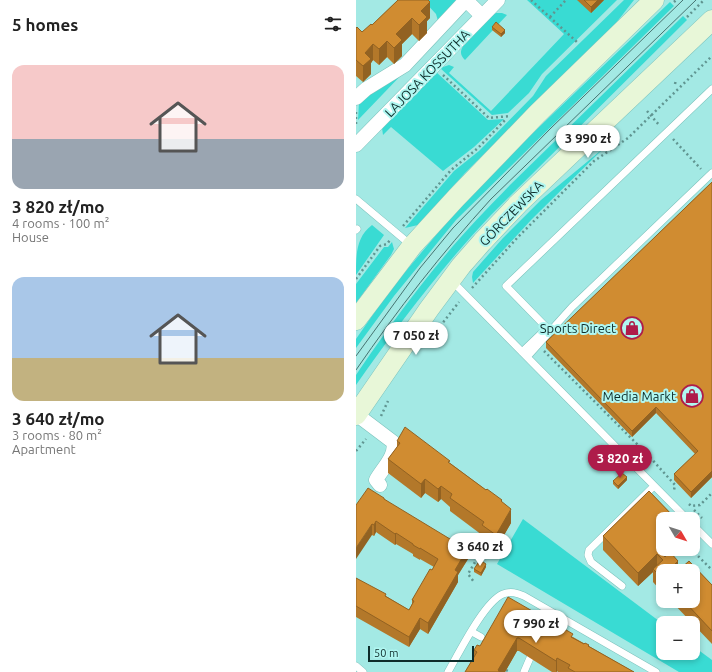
<!DOCTYPE html>
<html lang="en">
<head>
<meta charset="utf-8">
<style>
	:root { --surface:#fff; --page:#f2f2f2; --text:#222; --muted:#767676; --accent:#ae1c4a }
	body { margin:0; font-family:Ubuntu,sans-serif; background:var(--page); color:var(--text); height:100vh; display:flex; flex-direction:column; font-size:15px; white-space:nowrap }
	* { box-sizing:border-box; margin:0 }
	p { font-size:13px; color:var(--muted) }
	.icon { flex:none; width:22px; height:22px; fill:none; stroke:currentColor; stroke-width:2; stroke-linecap:round; stroke-linejoin:round }
	.map { position:relative; flex:1; overflow:hidden }
	.details { display:flex; flex-direction:column; background:var(--surface); width:356px }
	.details>* { flex:none }
	.needle { width:26px; rotate:129deg }
	.buttons { position:absolute; left:300px; top:512px; display:grid; gap:8px }
	.buttons a { display:grid; place-items:center; width:44px; height:44px; border-radius:8px; background:var(--surface); box-shadow:0 2px 6px #0003; font-size:20px }
	.scale { position:absolute; left:12px; bottom:10px; width:106px; box-sizing:border-box; padding-left:4px; border:2px solid #0e2c2a; border-top:0; font-size:11px; line-height:14px; white-space:nowrap; color:#0e2c2a; -webkit-text-stroke:3px #b0f7f1; paint-order:stroke }
	.price { position:absolute; translate:-50% -34px; padding:0 9px; border-radius:14px; background:#fff; color:#222; font-size:13px; line-height:26px; filter:drop-shadow(0 1px 2px #0008) }
	.price::after { content:''; position:absolute; left:50%; top:24px; width:12px; height:9px; margin-left:-6px; background:inherit; clip-path:polygon(0 0,100% 0,50% 100%) }
	.price.on { background:var(--accent); color:#fff }
	ul { padding:0; list-style:none }
	li { display:grid; align-content:center; gap:8px; height:212px; padding:0 12px }
	li span { display:grid; place-items:center; height:124px; border-radius:12px; color:#555 }
	li>.icon { margin-inline-start:auto }
	span .icon { width:72px; height:72px; fill:#fffc; stroke-width:1 }
	li b { font-size:17px }
	h2 { display:flex; justify-content:space-between; align-items:center; height:48px; padding:0 12px; font-size:17px }
	main { display:flex; flex:1; min-height:0 }
	.map>svg:first-child { display:block }
	.green { fill:#39dbd3 }
	.lines { fill:none; stroke-linecap:round; stroke-linejoin:round }
	.lane-casing { stroke:#7cc2bc; stroke-width:8 }
	.street-casing { stroke:#7cc2bc; stroke-width:15 }
	.secondary-casing { stroke:#7cc2bc; stroke-width:21 }
	.path { stroke:#609591; stroke-width:2.5; stroke-dasharray:2 3; stroke-linecap:butt }
	.lane { stroke:#fff; stroke-width:7 }
	.street { stroke:#fff; stroke-width:14 }
	.secondary { stroke:#e8f7d8; stroke-width:20 }
	.tram { stroke:#467370; stroke-width:1 }
	.wall { fill:#b3782a }
	.shaded-wall { fill:#926222 }
	.building { fill:#d08c31; stroke:#926222 }
	.labels { text-anchor:middle; dominant-baseline:central; stroke-width:4; stroke-linejoin:round; paint-order:stroke }
	.street-label { font-size:13px; fill:#0e2c2a; stroke:#b0f7f1 }
	.poi-label { font-size:13px; fill:#0e2c2a; stroke:#b0f7f1; text-anchor:end }
</style>
</head>
<body>
<main>
<section class="details">
<h2>5 homes<svg class="icon" aria-label="filters" viewBox="0 0 24 24"><path d="M4 7h16M4 17h16"/><circle cx="9" cy="7" r="2"/><circle cx="15" cy="17" r="2"/></svg></h2>
<ul>
<li><span style="background:linear-gradient(#f6c9c9 60%,#9aa5b1 0)"><svg class="icon" aria-label="home" viewBox="0 0 24 24"><path d="M3 11l9-7 9 7M6 9v11h12V9"/></svg></span><div><b>3 820 zł/mo</b><p>4 rooms · 100 m²</p><p>House</p></div></li>
<li><span style="background:linear-gradient(#a9c7e8 65%,#c2b280 0)"><svg class="icon" aria-label="home" viewBox="0 0 24 24"><path d="M3 11l9-7 9 7M6 9v11h12V9"/></svg></span><div><b>3 640 zł/mo</b><p>3 rooms · 80 m²</p><p>Apartment</p></div></li>
</ul>
</section>
<div class="map">
<svg width="356" height="672" viewBox="0 0 356 672">
	<rect width="100%" height="100%" fill="#a3e9e4"/>
	<path class="green" d="M67,0H100L98,6L82,21L80,14Z
		M171,0H261L186,74L173,93L152,113L136,115L84,68L93,65L98,67L93,73L135,111L208,34Z
		M268,0H278L260,23L109,173L62,225L49,228L98,171L123,151L177,96L190,76Z
		M314,2L318,6L100,220L38,296L0,348V339L34,290L96,216L157,152Z
		M140,13H146L151,15L109,60C104,55 104,52 107,46L135,16Z
		M327,16L331,20L135,215C85,268 42,325 0,385V375L4,369C30,331 57,294 87,258C108,232 132,208 155,184Z
		M51,69L2,120L3,102Z
		M79,71L132,120L148,119L118,147L87,171L35,127L27,135L26,128Z
		M249,147L176,219L117,283L116,277L117,272L147,238L185,200Z
		M16,225L28,235L0,275C0,255 0,237 16,225Z
		M36,242L38,249L35,255L0,303V284L28,247H32Z
		M167,519L307,624V653H337V646L356,660V672H323L141,564Z"/>
	<g class="lines">
		<g class="lane-casing">
			<path id="lane" d="M0,199L56,246
				M0,230L1,229
				M95,280L331,519
				M166,352L191,328L150,286L356,89
				M171,357L216,307L356,173
				M337,525L356,544
				M266,586L235,562L232,555L233,550L298,486
				M116,632L125,637
				M0,666L7,672
				M92,672C103,653 128,602 147,594C155,591 161,593 168,596L300,672
				M168,672L174,658"/>
		</g>
		<g class="street-casing">
			<path id="street" d="M0,98L10,89L49,65L110,0L126,16
				M0,145L142,0
				M0,414L37,442C41,455 26,469 20,480L24,485"/>
		</g>
		<g class="secondary-casing">
			<path id="secondary" d="M0,320L56,246L100,198L181,114L298,0
				M0,415L73,309L105,266L126,242L162,204L356,20"/>
		</g>
		<path class="path" d="M175,0L221,42
			M318,2L320,0
			M194,17L210,0
			M331,17L348,0
			M87,75L133,118L154,116
			M319,84L320,80
			M291,111L304,126
			M0,124V111
			M317,139L345,169
			M47,226L95,170L122,148L150,119
			M0,279L24,246L31,244L34,240
			M116,288L162,237L238,161L272,138L356,56
			M78,334L103,302
			M188,351L292,455L319,485L318,490
			M25,416L32,401
			M0,451L10,439
			M333,504L335,506L344,505L356,493
			M338,510L346,518
			M335,549L356,570
			M110,550L122,557L112,574L118,582
			M150,670L154,672"/>
		<use href="#lane" class="lane"/>
		<use href="#street" class="street"/>
		<use href="#secondary" class="secondary"/>
		<path class="tram" d="M0,356L64,268L97,228L194,129L327,0
			M0,370C42,309 85,254 135,199L340,0"/>
	</g>
	<path class="wall" d="M42,0L74,18L71,21V33L63,41L56,34L46,44V56L38,64L31,57L23,65L17,60L15,63V74L7,82L0,76V28L6,32L16,25Z
		M221,0H248L235,13Z
		M136,27L149,33L145,37L136,30Z
		M356,182V477L335,498L318,480V474L339,454L300,413L276,437L190,348V342Z
		M41,441L94,463L146,502L155,523L140,549L126,539V535L94,511V507L85,499L82,502L69,493L65,498L32,473V459L41,447Z
		M271,480L262,489L257,484V481Z
		M293,491L320,519H307V549H320L315,554L322,561V569L323,570L333,561L356,585V644L337,624V623H336L315,601H337V571H307V589L305,591L297,582V572L282,586L247,550V536Z
		M28,499L112,559L102,575V582L72,634L64,629L53,647L0,617V578L53,610L56,604V600L78,567L64,559V560L57,556V554L40,544L39,545L20,532L18,536L16,535L0,505Z
		M130,567L125,576L118,572V569Z
		M178,617L197,629L217,637L278,672H202L201,671V672H196L163,651H161L149,672H109L118,657V650Z"/>
	<path class="shaded-wall" d="M242,0H248L235,13V7Z
		M74,2V18L71,21V33L63,41V25L65,11Z
		M56,18V34L46,44V56L38,64V48L40,34Z
		M149,30V33L145,37V34Z
		M31,41V57L23,65V49Z
		M17,44V60L15,63V74L7,82V66L9,53Z
		M300,407V413L276,437V431Z
		M356,471V477L335,498V492Z
		M271,477V480L262,489V486Z
		M69,479V493L65,498V484Z
		M85,486V499L82,502V489Z
		M155,509V523L140,549V535Z
		M20,521V532L18,536V525Z
		M16,524V535L0,559V548Z
		M40,533V544L39,545V534Z
		M112,548V559L102,575V582L72,634V623L99,570Z
		M307,548V549H320L307,563V560L304,551Z
		M301,554V568L297,569V572L282,586V573Z
		M322,561V571L318,565Z
		M130,564V567L125,576V573Z
		M307,575V589L305,591V577Z
		M64,618V629L53,647V637Z
		M161,638V651L149,672H142V670Z
		M201,658V671L200,672V661Z"/>
	<path class="building" d="M42,0H72L74,2L65,11L71,17L63,25L56,18L40,34L46,40L38,48L31,41L23,49L17,44L9,53L15,59L7,66L0,60V28L1,27L6,32L15,24L16,25Z
		M228,0H242L235,7Z
		M140,22L149,30L145,34L136,27Z
		M356,182V471L335,492L318,474L342,451L300,407L276,431L190,342Z
		M49,427L94,461L92,462L130,490L131,489L146,500L145,501L155,509L140,535L126,525L128,522L94,498L96,494L85,486L82,489L69,479L65,484L32,459L44,443L41,441Z
		M266,473L271,477L262,486L257,481Z
		M12,488L28,498V499L94,539L95,538L112,548L99,570L102,572L72,623L64,618L53,637L0,606V578L30,594L29,596L53,610L58,601L56,600L74,569L76,570L82,559L64,548V549L57,545V544L40,533L39,534L20,521L18,525L16,524L0,548V505Z
		M293,491L320,519H307V548L304,551L309,557L314,552L322,561L318,565L323,570L333,561L356,585V631L328,601H337V571H317L314,568L312,571H307V575L305,577L297,569L307,560L301,554L282,573L247,536Z
		M124,560L130,564L125,573L118,569Z
		M152,597L178,612L175,616L177,617L197,629L200,624L217,634L215,637L228,644L229,643L233,645L232,646L278,672H219L212,668L214,665L201,658L200,661L163,638H161L142,670L143,671V672H109L121,652L118,650L121,645L124,646Z"/>
	<defs>
		<g id="shop-ring" transform="scale(1.15)"><circle r="9.5" fill="#b0f7f1" stroke="#ae1c4a" stroke-width="1.5"/><path d="M-5-2.5h2.3a2.7 3.5 0 0 1 5.4 0H5L5.5 6h-11ZM-1.5-2.5h3a1.5 2.3 0 0 0-3 0Z" fill="#ae1c4a"/></g>
	</defs>
	<g fill-rule="evenodd">
		<use href="#shop-ring" x="276" y="328"/>
		<use href="#shop-ring" x="336" y="396"/>
	</g>
	<g class="labels">
		<g class="street-label">
			<text transform="translate(71 73) rotate(-46)">LAJOSA KOSSUTHA</text>
			<text transform="translate(155 213) rotate(-46)">GÓRCZEWSKA</text>
		</g>
		<g class="poi-label">
			<text x="260" y="328">Sports Direct</text>
			<text x="320" y="396">Media Markt</text>
		</g>
	</g>
</svg>
<div class="buttons">
<a><svg class="needle" viewBox="-14 -14 28 28"><path d="M0-13l5 13h-10z" fill="#e53935"/><path d="M0 13l5-13h-10z" fill="#767676"/></svg></a>
<a>+</a>
<a>−</a>
</div>
<div class="scale">50 m</div>
<b class="price" style="left:232px;top:159px">3 990 zł</b>
<b class="price" style="left:60px;top:356px">7 050 zł</b>
<b class="price on" style="left:264px;top:479px">3 820 zł</b>
<b class="price" style="left:124px;top:567px">3 640 zł</b>
<b class="price" style="left:180px;top:644px">7 990 zł</b>
</div>
</main>
</body>
</html>
